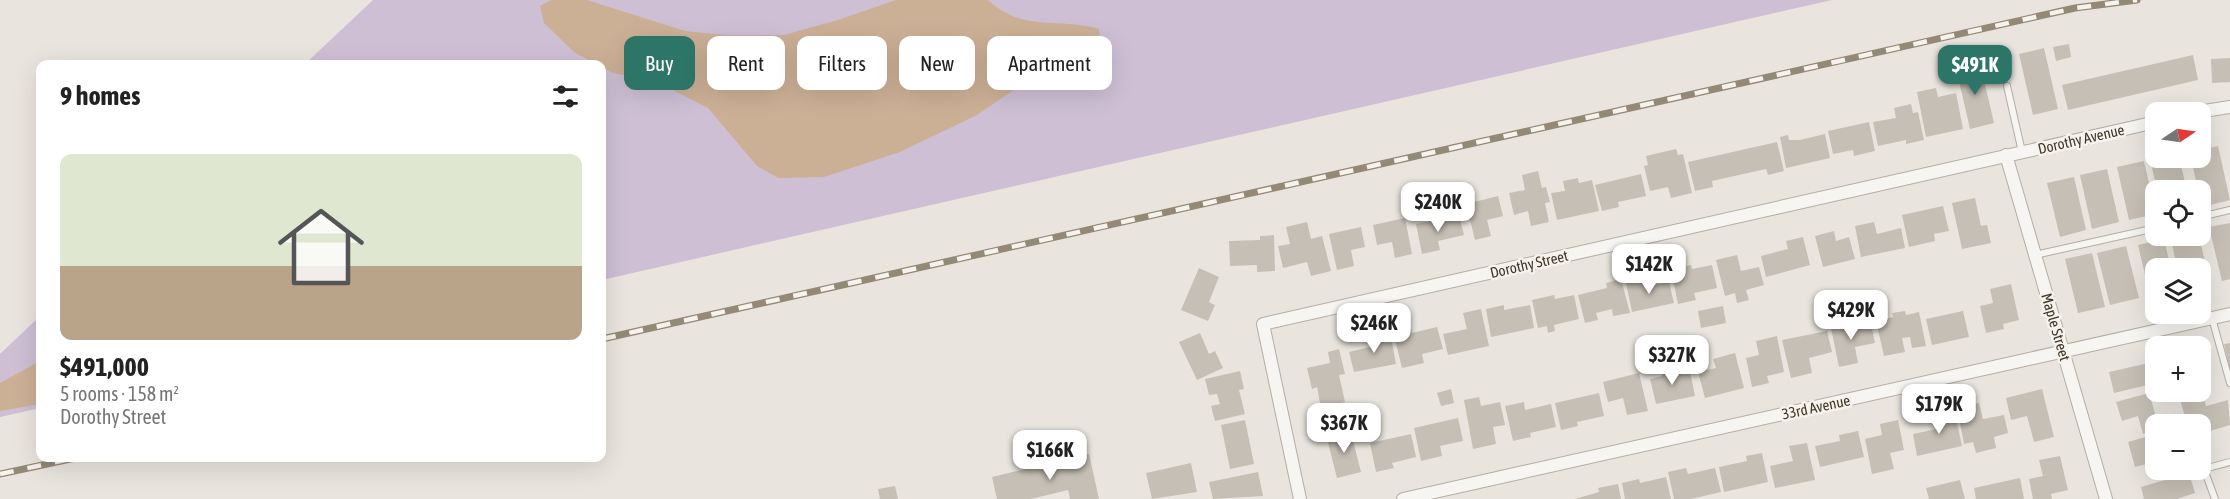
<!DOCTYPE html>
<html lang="en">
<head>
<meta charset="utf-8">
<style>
	:root { --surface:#fff; --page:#f2f2f2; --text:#222; --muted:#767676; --accent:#2c7567 }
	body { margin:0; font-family:"Asap Condensed",sans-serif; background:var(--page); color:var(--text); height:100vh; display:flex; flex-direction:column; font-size:22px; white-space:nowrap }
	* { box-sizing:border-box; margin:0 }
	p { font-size:20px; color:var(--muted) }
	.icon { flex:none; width:33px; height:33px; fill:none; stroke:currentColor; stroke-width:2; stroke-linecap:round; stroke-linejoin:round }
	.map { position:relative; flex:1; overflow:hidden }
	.sheet { position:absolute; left:36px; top:60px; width:570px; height:402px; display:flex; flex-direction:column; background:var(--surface); border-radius:12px; box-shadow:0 6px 24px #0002 }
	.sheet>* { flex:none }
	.hud { position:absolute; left:624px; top:36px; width:570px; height:54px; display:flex; gap:12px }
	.needle { width:39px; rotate:77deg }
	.fabs { position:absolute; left:2145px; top:102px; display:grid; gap:12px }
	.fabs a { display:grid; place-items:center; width:66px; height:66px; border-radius:12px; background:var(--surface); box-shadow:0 6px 24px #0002; font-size:30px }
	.price { position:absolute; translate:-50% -51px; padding:0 14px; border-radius:12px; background:#fff; color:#222; font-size:20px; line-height:39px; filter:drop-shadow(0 2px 3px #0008) }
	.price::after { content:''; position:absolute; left:50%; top:36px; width:18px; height:14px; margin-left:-9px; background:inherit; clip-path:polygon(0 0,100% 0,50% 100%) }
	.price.selected { background:var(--accent); color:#fff }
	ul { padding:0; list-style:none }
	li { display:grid; align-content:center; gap:12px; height:318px; padding:0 24px }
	li span { display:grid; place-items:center; height:186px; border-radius:12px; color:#555 }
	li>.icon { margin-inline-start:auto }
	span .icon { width:108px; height:108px; fill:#fffc; stroke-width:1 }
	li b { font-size:26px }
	h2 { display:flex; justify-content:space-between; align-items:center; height:72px; padding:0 24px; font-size:26px }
	.pill { padding:0 21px; border-radius:12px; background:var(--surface); box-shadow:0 6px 24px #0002; font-size:21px; line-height:54px }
	.pill.selected { background:var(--accent); color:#fff }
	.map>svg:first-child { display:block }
	.green { fill:#cebfd4 }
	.water { fill:#ccb096 }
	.building { fill:#c6bfb5 }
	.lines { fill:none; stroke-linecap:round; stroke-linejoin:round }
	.service-casing { stroke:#b3ada3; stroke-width:8 }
	.minor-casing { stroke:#b3ada3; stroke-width:14 }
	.service { stroke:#f7f5f1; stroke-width:6 }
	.minor { stroke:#f7f5f1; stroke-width:12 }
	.rail-casing { stroke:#948876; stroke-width:7 }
	.rail { stroke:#f6f3ee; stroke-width:4.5; stroke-dasharray:14; stroke-linecap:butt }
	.labels { text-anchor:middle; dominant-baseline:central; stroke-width:5; stroke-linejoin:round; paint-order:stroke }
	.street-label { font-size:15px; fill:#413726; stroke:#f6f3ee }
</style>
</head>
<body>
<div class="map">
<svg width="2230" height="499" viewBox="0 0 2230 499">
	<rect width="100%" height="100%" fill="#e9e5de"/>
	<path class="green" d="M373,0H1832L602,280V64H305Z
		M40,316V408L0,417V354Z"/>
	<path class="water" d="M551,0H587L685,31L726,35H784L838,20L896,0H988C1024,33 1057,17 1099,29L1100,39L1062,57L977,115L900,152L824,177L778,178L757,166L708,108L657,82L613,73L574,52L544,23L540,6Z
		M40,361V404L0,411V383Z"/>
	<path class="building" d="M2069,44L2071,57L2056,61L2053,47Z
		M2044,48L2058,109L2033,115L2019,54Z
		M2193,55L2198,80L2068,110L2062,85Z
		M2230,58V82L2212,83L2211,59Z
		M1980,63L1994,123L1970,129L1956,68Z
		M1936,88L1938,97L1956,93L1963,129L1926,137L1917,92Z
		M1911,104L1913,113L1918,112L1924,140L1906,144V140L1878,146L1873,122L1896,118L1894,108Z
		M1869,122L1875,151L1854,156L1853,150L1833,154L1828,131Z
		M1825,134L1830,158L1786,168L1780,137L1788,135L1789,140H1800Z
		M1777,142L1784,171L1768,175L1766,169L1712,181L1713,187L1695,191L1688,162Z
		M2218,146L2230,200L2202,207L2200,190H2198L2191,158H2200V150Z
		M1676,149L1678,155L1683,154L1692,193L1671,198L1668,187L1650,191L1644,166L1648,165L1646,156Z
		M2158,158H2179L2187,190H2157L2150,159Z
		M2144,161L2156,214L2129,220L2117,167Z
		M2107,169L2119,222L2092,229L2080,175Z
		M1538,171L1542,188L1546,187L1550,202L1545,203L1549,222L1531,226L1528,211L1514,215L1509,193L1525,190L1522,175Z
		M1641,174L1646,196L1618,202L1619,207L1602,211L1595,185Z
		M2074,177L2086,230L2060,237L2047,183Z
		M1578,178L1579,183L1592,180L1599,211L1557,220L1551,193L1565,191L1563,181Z
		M1498,196L1503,216L1487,220L1491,236L1475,240L1466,204Z
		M1975,198L1981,226L1987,225L1991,243L1962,249L1952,203Z
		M1943,206L1949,231L1934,234L1935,241L1909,247L1902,215Z
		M1459,215L1464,235L1438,241L1440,250L1422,254L1416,224Z
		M1405,218L1412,254L1395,258L1392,242L1377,245L1373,225Z
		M1307,222L1311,239L1322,236L1331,271L1311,276L1307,262L1283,268L1278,246L1290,244L1286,227Z
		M1874,222L1877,234L1901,228L1905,248L1861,257L1855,226Z
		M2230,223V279L2222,281L2209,227Z
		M1361,227L1365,247L1351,250L1354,266L1337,270L1329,234Z
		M1834,231L1836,241L1849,237L1855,259L1823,267L1815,236Z
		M1274,235L1275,271L1257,272V265L1230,266L1229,241L1260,240V236Z
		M2185,236H2199L2210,283L2200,285V268H2177L2171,239Z
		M1803,237L1810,265L1766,277L1761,256L1788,249L1786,241Z
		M2164,239L2171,268H2156V295L2150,296L2138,245Z
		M2126,246L2139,298L2110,305L2097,253Z
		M2092,253L2105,307L2078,313L2065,259Z
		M1737,255L1741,271L1759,267L1764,285L1746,290L1749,300L1737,303L1735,293L1725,296L1716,260Z
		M1691,265L1692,269L1712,265L1717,288L1694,293L1696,300L1678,304L1671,269Z
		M1199,268L1219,277L1209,302L1215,305L1208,321L1181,310Z
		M1647,278L1649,286L1669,282L1674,303L1632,312L1626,283Z
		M1621,279L1630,313L1613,316L1612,309L1596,313L1598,320L1585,323L1578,295L1607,288L1606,283Z
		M2011,284L2019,320L2003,324L2004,329L1986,333L1980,306L1993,303L1990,289Z
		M1554,295L1555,299L1574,295L1579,319L1554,325L1555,331L1548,333L1547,326L1538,328L1532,300Z
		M1504,305V310L1530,305L1534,328L1491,337L1486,309Z
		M1723,306L1726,323L1701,328L1698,311Z
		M1481,309L1489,346L1448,355L1443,334L1467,329L1463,313Z
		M1905,311L1906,315L1919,312L1926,346L1912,348L1910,337L1902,338L1905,352L1884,356L1876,321L1893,317L1892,313Z
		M1963,311L1969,337L1932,345L1926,319Z
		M1870,320L1875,343L1855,347L1858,363L1839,367L1831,328Z
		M1411,327L1412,333L1437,327L1443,349L1422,354L1424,363L1402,368L1393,331Z
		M1827,331L1832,352L1809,358L1812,373L1791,378L1782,340Z
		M1390,332L1396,364L1354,372L1349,352L1370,347L1367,336Z
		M1200,333L1209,354L1215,351L1223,368L1197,380L1179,342Z
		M1777,336L1784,372L1767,376L1769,383L1752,387L1746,358L1759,355L1756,341Z
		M2230,343V367H2229L2224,344Z
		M1339,349L1345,374L1339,375L1345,402L1321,408L1317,387L1312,389L1307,368L1330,363L1328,352Z
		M1735,353L1744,388L1705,398L1698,372L1716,368L1713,359Z
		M2153,362L2156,383L2114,393L2109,372Z
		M1679,366L1680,373L1690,371L1695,396L1656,404L1650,379L1662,376L1661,370Z
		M1240,371L1244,389L1239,390L1245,414L1215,421L1211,406L1220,404L1217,394L1209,395L1205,379Z
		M1639,373L1648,411L1627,415L1623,398L1608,402L1603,382Z
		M1451,389L1454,403L1441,406L1437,393Z
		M2042,389L2054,437L2034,442L2027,416L2011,420L2006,398Z
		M2178,392H2202L2206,406L2228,400L2230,425L2200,434V424H2187Z
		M1599,393L1604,416L1577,422L1578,426L1561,430L1555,403Z
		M2149,393L2158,424H2156V430L2143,434L2138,416L2122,421L2116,402Z
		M1479,397L1481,406L1500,402L1505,425L1493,427L1496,444L1473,449L1464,400Z
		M1524,402L1525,410L1551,404L1556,427L1530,433L1531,437L1513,441L1505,406Z
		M1979,403L1983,419L2004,415L2008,433L1994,437L1996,448L1976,453L1973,442L1964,444L1957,408Z
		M1954,409L1962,446L1917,456L1913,434L1937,429L1934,413Z
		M1458,418L1463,441L1440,446L1442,456L1421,461L1414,428Z
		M1245,420L1254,464L1230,469L1221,425Z
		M1898,420L1904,450L1890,453L1894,469L1872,474L1865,439L1882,435L1880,424Z
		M1350,429L1361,472L1337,478L1326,435Z
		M1858,431L1864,457L1820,467L1815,446L1840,441L1839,435Z
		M1411,434L1416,457L1392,463L1394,468L1376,472L1370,443Z
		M2156,434V470H2175L2176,472L2156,478L2151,463L2135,467L2128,442Z
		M1807,443L1815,480L1775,488L1770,466L1793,461L1789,446Z
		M1762,453L1768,482L1724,492L1719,467L1747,461L1746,456Z
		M1089,454L1099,499H1070L1068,490L1031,499H997L992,477Z
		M2060,456L2068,490L2051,494L2052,499H2033L2029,479L2043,476L2039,460Z
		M1191,463L1197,492L1152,499L1146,473Z
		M1686,468L1688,474L1715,468L1721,492L1691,499H1674L1668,472Z
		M1258,472L1263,496L1213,499L1209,482Z
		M2189,473L2195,493L2177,499H2144L2141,487Z
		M1666,477L1671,499H1625L1622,483L1639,479L1640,483Z
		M2020,478L2024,499H1976L1974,488Z
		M1960,480L1965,499H1929L1926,488Z
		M1618,484L1621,499H1575L1599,492L1598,488Z
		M895,486L898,499H880L878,489Z"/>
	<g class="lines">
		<g class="service-casing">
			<path id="service" d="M2007,86L2022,152
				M2200,217L2230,210
				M2035,255L2156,228
				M2212,318L2230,383
				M2215,499L2204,469L2230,462"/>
		</g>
		<g class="minor-casing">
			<path id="minor" d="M2198,112L2230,107
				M2006,155L2106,499
				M1300,499L1263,324L2156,122
				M1403,499L2230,314"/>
		</g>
		<use href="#service" class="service"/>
		<use href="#minor" class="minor"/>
		<g class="rail-casing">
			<path id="rail" d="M602,339L2075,8L2137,0
				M0,474L75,458"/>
		</g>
		<use href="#rail" class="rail"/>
	</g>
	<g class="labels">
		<g class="street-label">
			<text transform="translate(2081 139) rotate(-13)">Dorothy Avenue</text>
			<text transform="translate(1529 264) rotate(-13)">Dorothy Street</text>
			<text transform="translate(2056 327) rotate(74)">Maple Street</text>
			<text transform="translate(1816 407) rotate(-12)">33rd Avenue</text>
		</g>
	</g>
</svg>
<div class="fabs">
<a><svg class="needle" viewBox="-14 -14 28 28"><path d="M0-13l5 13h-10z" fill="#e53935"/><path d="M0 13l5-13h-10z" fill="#767676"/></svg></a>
<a><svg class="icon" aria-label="locate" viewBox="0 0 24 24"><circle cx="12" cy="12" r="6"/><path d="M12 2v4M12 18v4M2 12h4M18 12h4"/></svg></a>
<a><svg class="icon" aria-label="layers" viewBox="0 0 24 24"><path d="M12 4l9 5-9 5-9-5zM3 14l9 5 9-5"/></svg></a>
<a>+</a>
<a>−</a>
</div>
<b class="price selected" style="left:1975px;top:96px">$491K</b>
<b class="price" style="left:1438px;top:233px">$240K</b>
<b class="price" style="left:1649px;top:295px">$142K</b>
<b class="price" style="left:1851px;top:341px">$429K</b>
<b class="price" style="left:1374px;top:354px">$246K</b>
<b class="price" style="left:1672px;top:386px">$327K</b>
<b class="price" style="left:1939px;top:435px">$179K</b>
<b class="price" style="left:1344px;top:454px">$367K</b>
<b class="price" style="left:1050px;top:481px">$166K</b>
<div class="hud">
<a class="pill selected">Buy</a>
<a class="pill">Rent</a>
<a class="pill">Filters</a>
<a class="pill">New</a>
<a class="pill">Apartment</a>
</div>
<section class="sheet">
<h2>9 homes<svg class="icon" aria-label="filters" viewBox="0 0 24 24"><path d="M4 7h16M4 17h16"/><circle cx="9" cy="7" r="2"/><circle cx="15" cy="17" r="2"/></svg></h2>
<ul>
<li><span style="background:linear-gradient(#dfe7d0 60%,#b9a48a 0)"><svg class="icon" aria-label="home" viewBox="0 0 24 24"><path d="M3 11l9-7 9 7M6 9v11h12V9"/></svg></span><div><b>$491,000</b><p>5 rooms · 158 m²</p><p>Dorothy Street</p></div></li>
</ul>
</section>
</div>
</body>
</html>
